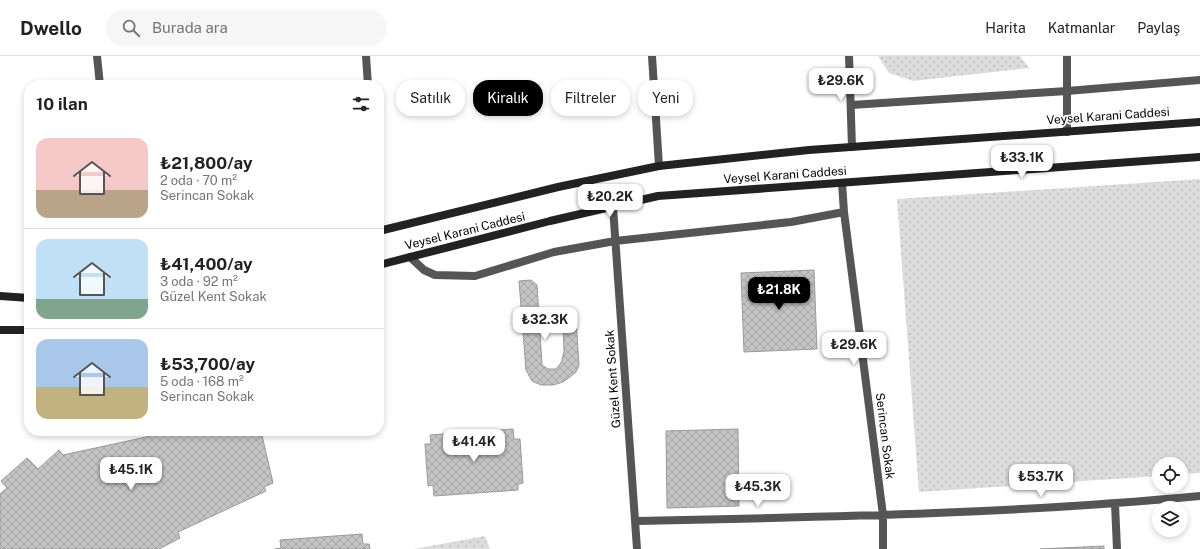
<!DOCTYPE html>
<html lang="tr">
<head>
<meta charset="utf-8">
<style>
	:root { --surface:#fff; --page:#f6f6f6; --text:#202124; --muted:#757577; --line:#e0e0e0; --accent:#000 }
	body { margin:0; font-family:"Public Sans",sans-serif; background:var(--page); color:var(--text); height:100vh; display:flex; flex-direction:column; font-size:15px; white-space:nowrap }
	* { box-sizing:border-box; margin:0 }
	p { font-size:13px; color:var(--muted) }
	.icon { flex:none; width:22px; height:22px; fill:none; stroke:currentColor; stroke-width:2; stroke-linecap:round; stroke-linejoin:round }
	.map { position:relative; flex:1; overflow:hidden }
	.side { position:absolute; left:24px; top:24px; width:360px; height:356px; display:flex; flex-direction:column; background:var(--surface); border-radius:16px; box-shadow:0 2px 6px #0003 }
	.side>* { flex:none }
	.hud { position:absolute; left:396px; top:24px; width:380px; height:36px; display:flex; gap:8px }
	.fabs { position:absolute; left:1152px; top:401px; display:grid; gap:8px }
	.fabs a { display:grid; place-items:center; width:36px; height:36px; border-radius:50%; background:var(--surface); box-shadow:0 2px 6px #0003; font-size:20px }
	.price { position:absolute; translate:-50% -34px; padding:0 9px; border-radius:8px; background:#fff; color:#222; font-size:13px; line-height:26px; filter:drop-shadow(0 1px 2px #0008) }
	.price::after { content:''; position:absolute; left:50%; top:24px; width:12px; height:9px; margin-left:-6px; background:inherit; clip-path:polygon(0 0,100% 0,50% 100%) }
	.price.current { background:var(--accent); color:#fff }
	ul { padding:0; list-style:none }
	li { display:flex; align-items:center; gap:12px; height:100px; padding:0 12px }
	li+li { border-top:1px solid var(--line) }
	li span { display:grid; place-items:center; flex:none; width:112px; height:80px; border-radius:12px; color:#555 }
	li>.icon { margin-inline-start:auto }
	span .icon { width:48px; height:48px; fill:#fffc; stroke-width:1 }
	li b { font-size:17px }
	h2 { display:flex; justify-content:space-between; align-items:center; height:48px; padding:0 12px; font-size:17px }
	.pill { padding:0 14px; border-radius:16px; background:var(--surface); box-shadow:0 2px 6px #0003; font-size:14px; line-height:36px }
	.pill.current { background:var(--accent); color:#fff }
	header { display:flex; align-items:center; gap:24px; box-sizing:border-box; height:56px; padding:0 20px; background:var(--surface); border-bottom:1px solid var(--line) }
	header strong { font-size:19px }
	nav { display:flex; gap:22px; margin-inline-start:auto; font-size:14px }
	.search { width:280px; height:36px; background:var(--page); display:flex; align-items:center; gap:10px; box-sizing:border-box; padding:0 14px; border-radius:16px; color:var(--muted); font-size:15px }
	.map>svg:first-child { display:block }
	.green { fill:url(#green-dots) }
	.building { fill:url(#building-cross-hatch); stroke:#999 }
	.lines { fill:none; stroke-linecap:round; stroke-linejoin:round }
	.lane { stroke:#555; stroke-width:8 }
	.street { stroke:#555; stroke-width:8 }
	.secondary { stroke:#222; stroke-width:8 }
	.labels { text-anchor:middle; dominant-baseline:central; stroke-width:3.5; stroke-linejoin:round; paint-order:stroke }
	.street-label { font-size:12px; fill:#000; stroke:#fff }
</style>
</head>
<body>
<header>
<strong>Dwello</strong>
<div class="search"><svg class="icon" aria-label="search" viewBox="0 0 24 24"><circle cx="10" cy="10" r="6"/><path d="M15 15l6 6"/></svg>Burada ara</div>
<nav><a>Harita</a><a>Katmanlar</a><a>Paylaş</a></nav>
</header>
<div class="map">
<svg width="1200" height="493" viewBox="0 0 1200 493">
	<defs>
		<pattern id="green-dots" width="8" height="8" patternUnits="userSpaceOnUse"><rect width="8" height="8" fill="#dcdcdc"/><path d="M2 2h.1M6 6h.1" fill="none" stroke="#bbb" stroke-width="1.8" stroke-linecap="round"/></pattern>
		<pattern id="building-cross-hatch" width="8" height="8" patternUnits="userSpaceOnUse"><rect width="8" height="8" fill="#c4c4c4"/><path d="M0 0l8 8M0 8l8-8" fill="none" stroke="#a7a7a7"/></pattern>
	</defs>
	<rect width="100%" height="100%" fill="#fff"/>
	<path class="green" d="M878,0H1020L1029,12L913,25L889,17Z
		M1200,123V417L1181,418V408H1159V420L919,436L897,143Z
		M485,480L490,493H414Z"/>
	<path class="building" d="M814,214L817,293L744,296L741,217Z
		M531,224L537,229L542,309L548,313H556L561,307L564,296L563,265L576,263L579,309L576,316L570,321L563,326L553,329H541L532,325L526,314L519,225Z
		M513,373L514,383H520L523,427L518,428V434L434,440L433,429L428,430L425,388H431L430,379Z
		M738,373L739,450L667,452L666,375Z
		M174,375H261L273,427L264,431L266,435L178,476L180,482L159,493H0V438L7,432L1,425L27,402L38,413L59,394L63,399Z
		M362,478L363,488H369L370,493H275L281,492L280,484Z
		M1104,490V493H1040Z"/>
	<g class="lines">
		<path class="lane" d="M851,49L1067,35L1200,24"/>
		<path class="street" d="M97,0L100,29
			M366,0L368,29
			M652,0L659,110
			M849,0L852,91
			M1067,0V76
			M842,127L844,156L883,459V493
			M613,151L637,493
			M410,201L424,214L435,219L475,220L554,196L615,185L791,166L844,156
			M1115,448L1117,493
			M635,465C823,461 1012,458 1200,440"/>
		<path class="secondary" d="M379,175L558,131L659,110L809,94L1200,66
			M379,209L550,165L658,140L1200,101
			M0,240L29,242
			M0,274H29"/>
	</g>
	<g class="labels">
		<g class="street-label">
			<text transform="translate(1108 60) rotate(-4)">Veysel Karani Caddesi</text>
			<text transform="translate(785 119) rotate(-4)">Veysel Karani Caddesi</text>
			<text transform="translate(465 175) rotate(-14)">Veysel Karani Caddesi</text>
			<text transform="translate(613 323) rotate(-94)">Güzel Kent Sokak</text>
			<text transform="translate(885 380) rotate(83)">Serincan Sokak</text>
		</g>
	</g>
</svg>
<div class="fabs">
<a><svg class="icon" aria-label="locate" viewBox="0 0 24 24"><circle cx="12" cy="12" r="6"/><path d="M12 2v4M12 18v4M2 12h4M18 12h4"/></svg></a>
<a><svg class="icon" aria-label="layers" viewBox="0 0 24 24"><path d="M12 4l9 5-9 5-9-5zM3 14l9 5 9-5"/></svg></a>
</div>
<b class="price" style="left:841px;top:46px">₺29.6K</b>
<b class="price" style="left:1022px;top:123px">₺33.1K</b>
<b class="price" style="left:610px;top:162px">₺20.2K</b>
<b class="price current" style="left:779px;top:255px">₺21.8K</b>
<b class="price" style="left:545px;top:285px">₺32.3K</b>
<b class="price" style="left:854px;top:310px">₺29.6K</b>
<b class="price" style="left:474px;top:407px">₺41.4K</b>
<b class="price" style="left:131px;top:435px">₺45.1K</b>
<b class="price" style="left:1041px;top:442px">₺53.7K</b>
<b class="price" style="left:758px;top:452px">₺45.3K</b>
<div class="hud">
<a class="pill">Satılık</a>
<a class="pill current">Kiralık</a>
<a class="pill">Filtreler</a>
<a class="pill">Yeni</a>
</div>
<section class="side">
<h2>10 ilan<svg class="icon" aria-label="filters" viewBox="0 0 24 24"><path d="M4 7h16M4 17h16"/><circle cx="9" cy="7" r="2"/><circle cx="15" cy="17" r="2"/></svg></h2>
<ul>
<li><span style="background:linear-gradient(#f6c9c9 65%,#b9a48a 0)"><svg class="icon" aria-label="home" viewBox="0 0 24 24"><path d="M3 11l9-7 9 7M6 9v11h12V9"/></svg></span><div><b>₺21,800/ay</b><p>2 oda · 70 m²</p><p>Serincan Sokak</p></div></li>
<li><span style="background:linear-gradient(#bfe0f5 75%,#7fa58c 0)"><svg class="icon" aria-label="home" viewBox="0 0 24 24"><path d="M3 11l9-7 9 7M6 9v11h12V9"/></svg></span><div><b>₺41,400/ay</b><p>3 oda · 92 m²</p><p>Güzel Kent Sokak</p></div></li>
<li><span style="background:linear-gradient(#a9c7e8 60%,#c2b280 0)"><svg class="icon" aria-label="home" viewBox="0 0 24 24"><path d="M3 11l9-7 9 7M6 9v11h12V9"/></svg></span><div><b>₺53,700/ay</b><p>5 oda · 168 m²</p><p>Serincan Sokak</p></div></li>
</ul>
</section>
</div>
</body>
</html>
